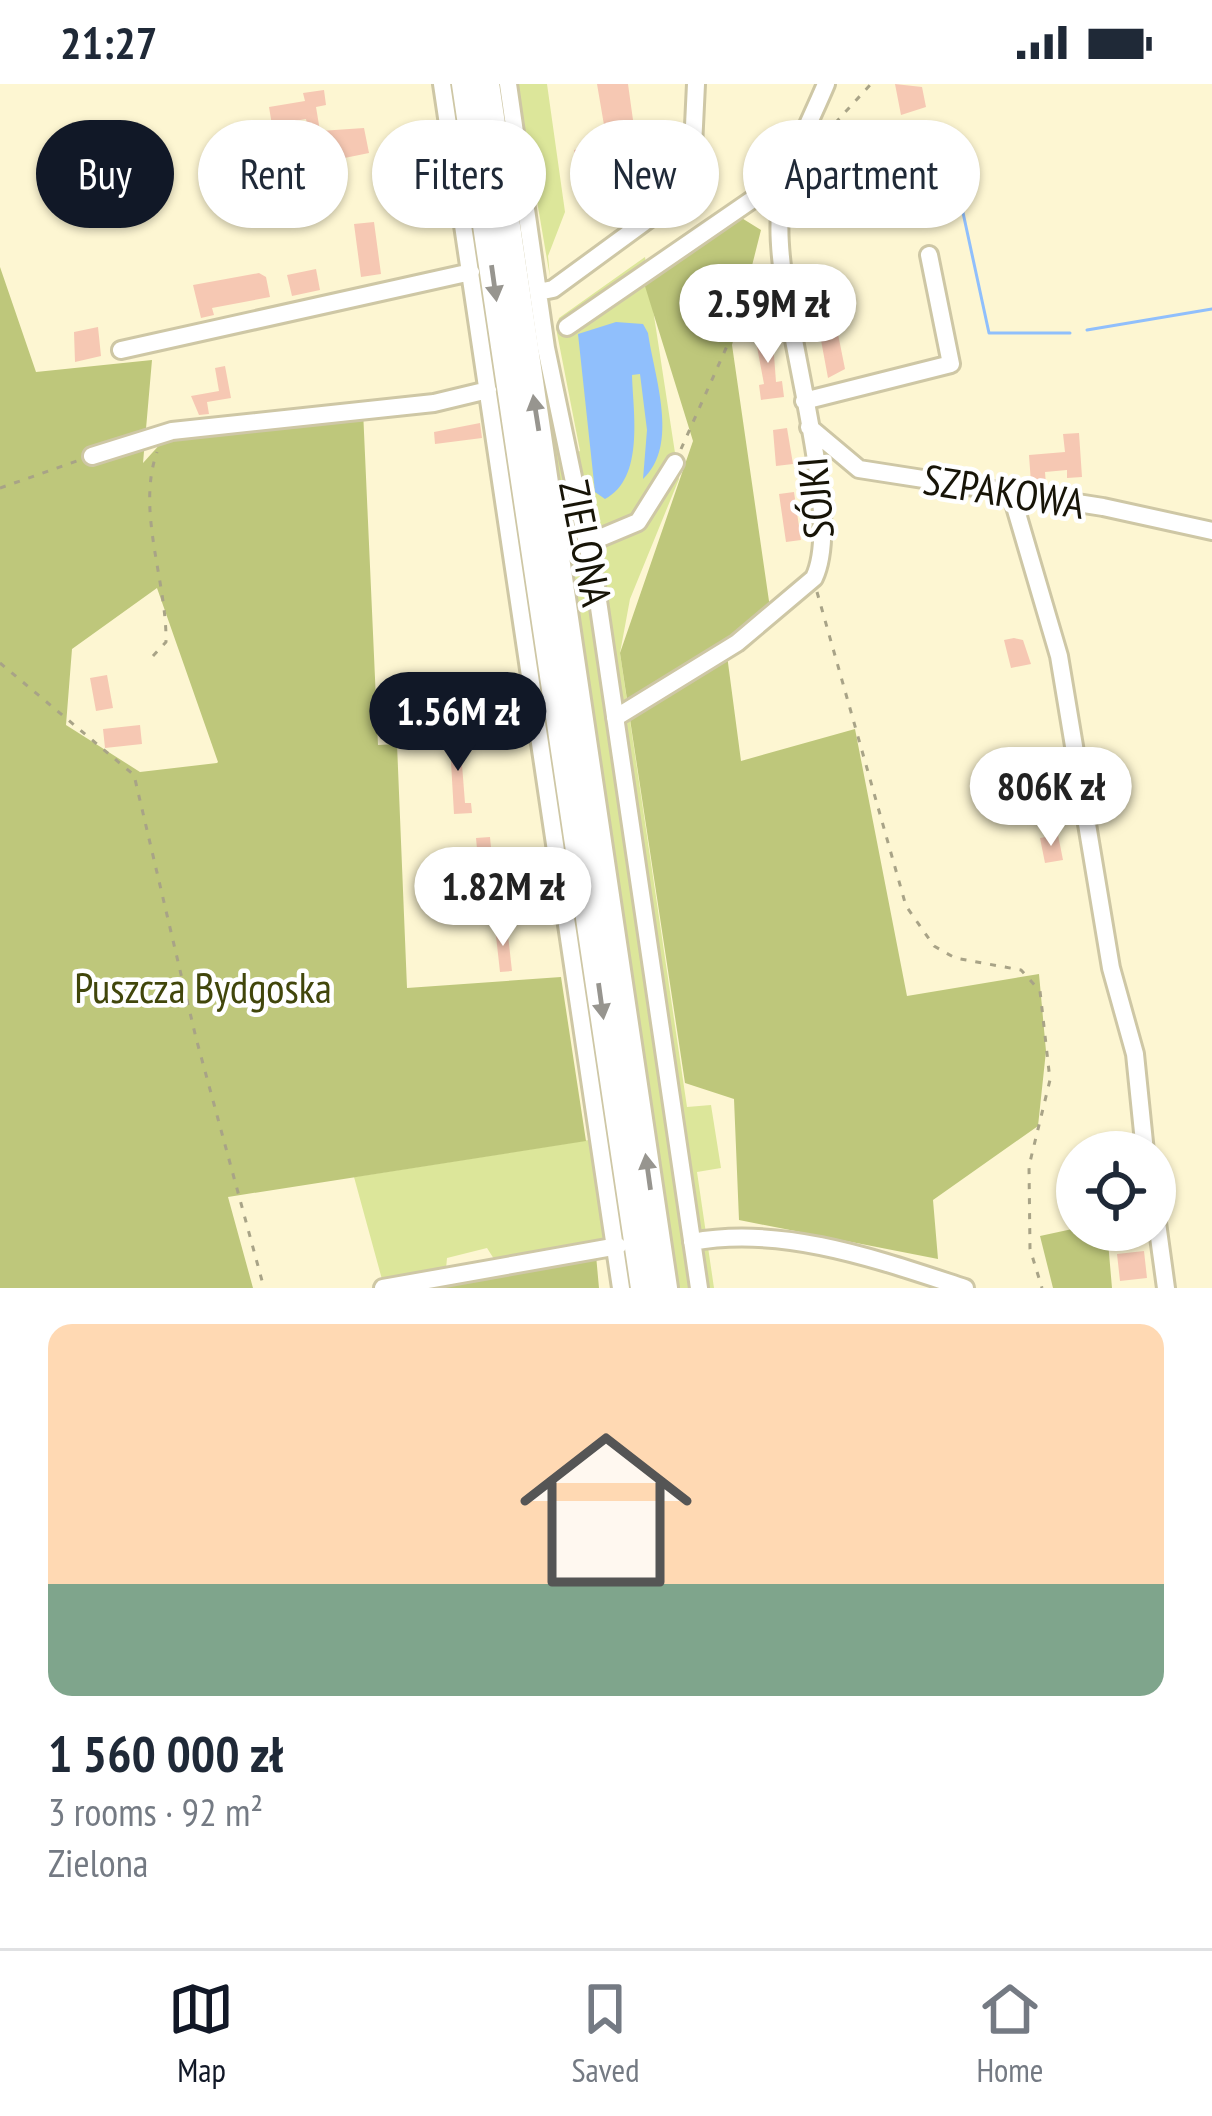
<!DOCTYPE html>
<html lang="en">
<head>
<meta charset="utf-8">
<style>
	:root { --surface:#fff; --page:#f2f2f3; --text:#1f2937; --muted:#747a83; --line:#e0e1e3; --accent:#111827 }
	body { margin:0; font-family:"PT Sans Narrow",sans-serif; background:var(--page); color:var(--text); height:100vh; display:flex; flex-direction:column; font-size:45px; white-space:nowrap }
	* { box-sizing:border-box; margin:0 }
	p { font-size:39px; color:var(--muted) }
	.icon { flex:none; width:66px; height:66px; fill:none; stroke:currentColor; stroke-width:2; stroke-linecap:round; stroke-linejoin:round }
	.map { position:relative; height:1204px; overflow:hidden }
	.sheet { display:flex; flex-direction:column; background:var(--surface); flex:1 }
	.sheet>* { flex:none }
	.top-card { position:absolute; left:36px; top:36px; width:1140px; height:108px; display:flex; gap:24px }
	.fabs { position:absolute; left:1056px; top:1047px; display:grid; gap:24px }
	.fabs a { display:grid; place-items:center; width:120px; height:120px; border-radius:50%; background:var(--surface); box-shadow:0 3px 9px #0004; font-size:60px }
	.price { position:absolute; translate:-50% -102px; padding:0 27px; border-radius:42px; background:#fff; color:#222; font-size:39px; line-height:78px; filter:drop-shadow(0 3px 6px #0008) }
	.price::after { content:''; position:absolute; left:50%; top:72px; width:36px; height:27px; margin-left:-18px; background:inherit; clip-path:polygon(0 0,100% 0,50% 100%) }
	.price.selected { background:var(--accent); color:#fff }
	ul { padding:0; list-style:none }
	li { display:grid; align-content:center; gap:24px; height:636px; padding:0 48px }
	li+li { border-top:3px solid var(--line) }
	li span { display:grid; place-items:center; height:372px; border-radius:24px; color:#555 }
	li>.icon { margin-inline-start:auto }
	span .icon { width:216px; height:216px; fill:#fffc; stroke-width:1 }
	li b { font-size:51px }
	.pill { padding:0 42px; border-radius:54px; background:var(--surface); box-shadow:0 3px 9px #0004; font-size:42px; line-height:108px }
	.pill.selected { background:var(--accent); color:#fff }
	.status { display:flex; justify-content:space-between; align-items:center; height:84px; padding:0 60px; background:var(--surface); direction:ltr }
	.status svg { height:33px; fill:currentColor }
	.dock { display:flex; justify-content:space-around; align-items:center; height:168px; border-top:3px solid var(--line); background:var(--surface); font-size:33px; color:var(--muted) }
	.dock a { display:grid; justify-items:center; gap:6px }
	.dock .selected { color:var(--accent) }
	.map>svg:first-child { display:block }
	.green { fill:#dce69a }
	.forest { fill:#bec77b; fill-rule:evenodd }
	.water { fill:#90bffc }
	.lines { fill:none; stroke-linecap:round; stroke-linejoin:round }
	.stream { stroke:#90bffc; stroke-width:3 }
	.building { fill:#f6c8b3 }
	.minor-casing { stroke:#cec7a5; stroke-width:22 }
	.highway-casing { stroke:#cec7a5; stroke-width:30 }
	.path { stroke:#a8a387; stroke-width:3; stroke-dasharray:6 9; stroke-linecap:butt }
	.minor { stroke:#fff; stroke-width:16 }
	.highway { stroke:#fff; stroke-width:24 }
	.oneway { fill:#97958f }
	.labels { text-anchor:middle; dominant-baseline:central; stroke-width:9; stroke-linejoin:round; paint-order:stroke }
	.street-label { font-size:42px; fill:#171407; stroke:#fff }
	.park-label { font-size:42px; fill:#41460b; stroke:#fff }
</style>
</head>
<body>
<div class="status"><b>21:27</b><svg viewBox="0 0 49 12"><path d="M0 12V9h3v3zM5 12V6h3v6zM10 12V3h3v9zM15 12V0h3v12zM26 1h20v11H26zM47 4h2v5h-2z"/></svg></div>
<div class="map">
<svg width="1212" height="1204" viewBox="0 0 1212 1204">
	<rect width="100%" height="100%" fill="#fdf6d2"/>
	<path class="green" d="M517,0H547L565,128L548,172L550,193Z
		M645,173L679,395L630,515L620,569L687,1023L711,1021L721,1084L697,1088L714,1204H676L541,276L561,374L580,367L556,244L559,234Z
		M595,1055L610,1157L494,1175L487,1164L447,1174L446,1185L383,1199L354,1093Z"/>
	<path class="forest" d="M740,133L761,146L732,261L770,524L725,556L741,677L855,645L907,912L1039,890L1046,967L1038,1042L933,1116L938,1175L739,1136L734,1015L685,999L620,569L693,357L644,199Z
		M0,183L36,288L152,276L143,379L172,347L363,326L378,661L397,660L407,904L561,893L586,1057L228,1113L253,1204H0ZM157,504L218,678L217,679L140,688L66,641L72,565Z
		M1077,1144L1107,1146L1112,1204H1053L1040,1152Z
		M596,1171L599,1204H431Z"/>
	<path class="water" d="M616,238L643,240L648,249C654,292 680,361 643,395L647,346L640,290L632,291C633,328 645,394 605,415L595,408L578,250Z"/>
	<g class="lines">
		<path class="stream" d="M954,87L989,249H1070
			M1087,246L1212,225"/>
	</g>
	<path class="building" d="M597,0H628L633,36L604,41Z
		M895,0L922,3L926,23L901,31Z
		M324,6L326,21L316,23L320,47L364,44L369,69L315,80L306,35L272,41L269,23L305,17L303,9Z
		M644,54L648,72L577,84L574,66Z
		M374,138L381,190L361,193L354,140Z
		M316,185L320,206L292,212L287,191Z
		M259,189L266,193L270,213L212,224L214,231L201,234L193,201Z
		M835,235L845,285L828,294L818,240Z
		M98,243L101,272L75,278L74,248Z
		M772,244L776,298L782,297L784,313L761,316L759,301L764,300L754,247Z
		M225,282L231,314L207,318L209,330L199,331L191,312L219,307L215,284Z
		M480,339L482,354L435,360L434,348Z
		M787,344L793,380L776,382L773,346Z
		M1079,349L1082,393L1067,394V386L1045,388L1046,401L1031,399L1029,371L1065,368L1063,350Z
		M794,408L801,456L786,458L779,410Z
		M1014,554L1023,556L1031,580L1011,584L1004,556Z
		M107,591L113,624L96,627L90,594Z
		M140,641L142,660L105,664L103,645Z
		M459,642L465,719H471L472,729L454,730L449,643Z
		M1050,697L1054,721L1036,725L1031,701Z
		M1058,751L1063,776L1045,779L1040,754Z
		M490,753L497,828L483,829L476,754Z
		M507,842L512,887L500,888L495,843Z
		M1144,1167L1147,1194L1120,1197L1117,1170Z"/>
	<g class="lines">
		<g class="minor-casing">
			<path id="minor" d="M442,0L621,1204
				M508,0L546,264L596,503L699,1204
				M538,208L553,205L691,104L696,0
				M567,243L788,91
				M121,266L471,188
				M804,317L951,280L929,171
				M809,343L859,385L1103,423L1212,447
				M92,372L172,347L434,319L488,306
				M1011,409L1059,572L1111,884L1135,970L1145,1068
				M588,459L638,438L675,379
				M615,634L737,559L814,494C847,426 772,219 780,130C784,85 809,41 826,0
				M1155,1124L1166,1204
				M692,1158C783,1141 879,1176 965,1204
				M383,1204L618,1162"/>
		</g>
		<g class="highway-casing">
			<path id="highway" d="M464,0L643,1204
				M487,0L665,1204"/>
		</g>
		<path class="path" d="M815,61L871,0
			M681,365L765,177
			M0,404L77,377
			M817,508L906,822L934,862L955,874L1021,886L1040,907L1050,996L1029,1082L1030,1165L1042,1204
			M153,572L166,558C167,497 136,427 157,368
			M0,579L134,691L196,954L264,1204"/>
		<use href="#minor" class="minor"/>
		<use href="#highway" class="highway"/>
	</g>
	<defs><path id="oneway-solid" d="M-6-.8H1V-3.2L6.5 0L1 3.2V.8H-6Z" transform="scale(3)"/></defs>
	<g class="oneway">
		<use href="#oneway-solid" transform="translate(494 199) rotate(82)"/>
		<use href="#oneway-solid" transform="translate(536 329) rotate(-99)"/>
		<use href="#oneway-solid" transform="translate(601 917) rotate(82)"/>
		<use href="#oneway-solid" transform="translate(648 1088) rotate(-98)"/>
	</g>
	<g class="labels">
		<g class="street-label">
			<text transform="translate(1004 407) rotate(9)">SZPAKOWA</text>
			<text transform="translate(815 414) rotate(-95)">SÓJKI</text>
			<text transform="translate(586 459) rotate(79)">ZIELONA</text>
		</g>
		<g class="park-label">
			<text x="203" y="903">Puszcza Bydgoska</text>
		</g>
	</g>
</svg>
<div class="fabs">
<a><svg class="icon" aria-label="locate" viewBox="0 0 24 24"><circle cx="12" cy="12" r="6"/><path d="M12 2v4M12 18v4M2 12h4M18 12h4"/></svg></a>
</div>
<b class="price" style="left:768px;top:282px">2.59M zł</b>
<b class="price selected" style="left:458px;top:690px">1.56M zł</b>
<b class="price" style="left:1051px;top:765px">806K zł</b>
<b class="price" style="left:503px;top:865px">1.82M zł</b>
<div class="top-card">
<a class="pill selected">Buy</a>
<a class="pill">Rent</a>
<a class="pill">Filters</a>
<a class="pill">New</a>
<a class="pill">Apartment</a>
</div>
</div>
<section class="sheet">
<ul>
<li><span style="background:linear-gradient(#ffd9b3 70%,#7fa58c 0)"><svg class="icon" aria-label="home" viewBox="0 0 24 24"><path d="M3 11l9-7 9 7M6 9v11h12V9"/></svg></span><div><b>1 560 000 zł</b><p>3 rooms · 92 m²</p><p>Zielona</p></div></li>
</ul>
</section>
<nav class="dock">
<a class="selected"><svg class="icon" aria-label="map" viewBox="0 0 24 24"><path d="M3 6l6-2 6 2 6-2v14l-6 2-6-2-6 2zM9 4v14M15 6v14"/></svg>Map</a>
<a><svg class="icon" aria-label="saved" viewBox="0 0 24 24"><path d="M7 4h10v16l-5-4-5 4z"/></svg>Saved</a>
<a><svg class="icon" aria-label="home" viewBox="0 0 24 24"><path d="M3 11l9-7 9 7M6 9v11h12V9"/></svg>Home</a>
</nav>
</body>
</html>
